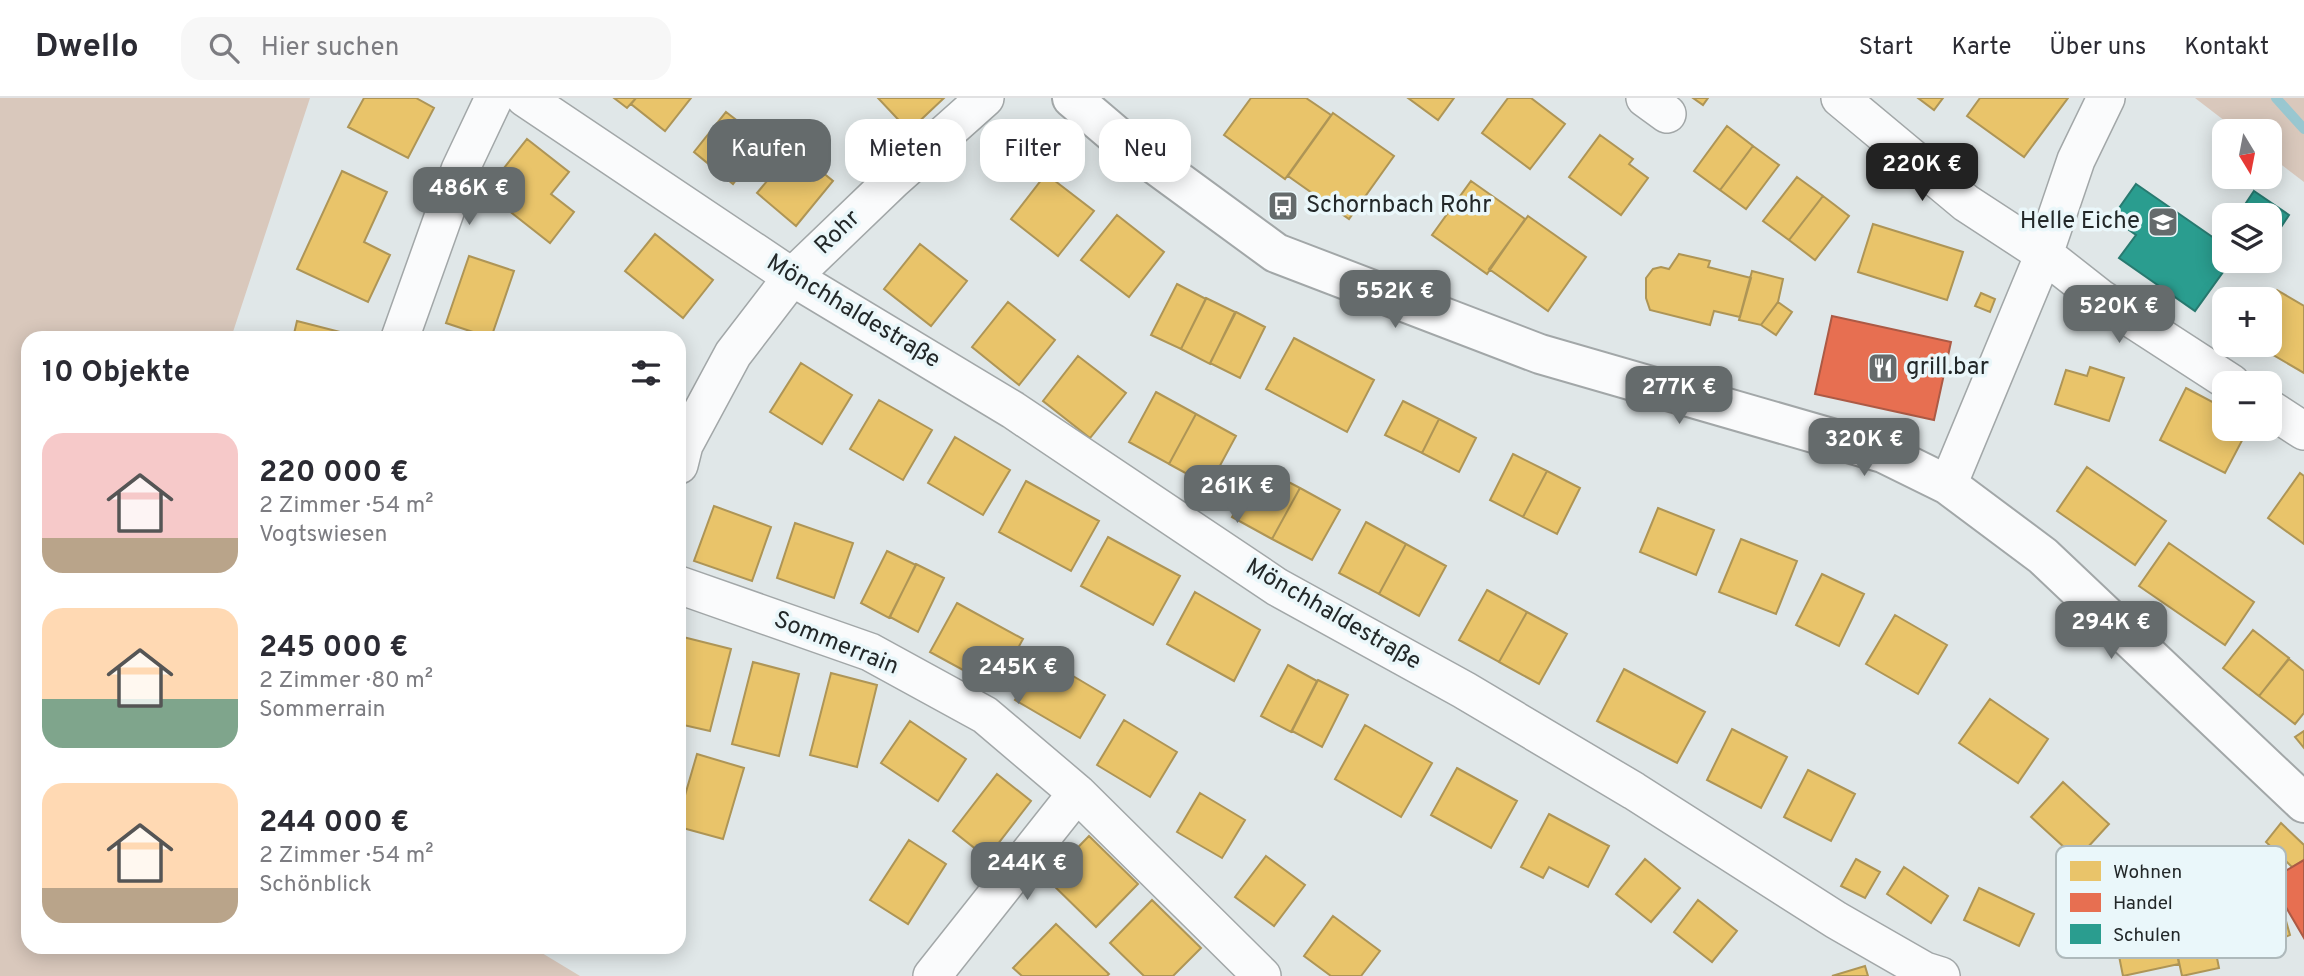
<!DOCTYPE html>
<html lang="de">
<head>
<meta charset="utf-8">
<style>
	:root { --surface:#fff; --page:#f7f7f7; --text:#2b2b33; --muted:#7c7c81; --line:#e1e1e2; --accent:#656b6c }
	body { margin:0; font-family:Overpass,sans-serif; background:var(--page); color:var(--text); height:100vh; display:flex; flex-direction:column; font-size:26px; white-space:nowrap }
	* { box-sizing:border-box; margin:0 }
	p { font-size:23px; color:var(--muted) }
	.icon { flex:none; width:38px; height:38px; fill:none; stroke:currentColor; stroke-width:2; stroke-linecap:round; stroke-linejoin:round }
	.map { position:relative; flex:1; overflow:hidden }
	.side { position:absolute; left:21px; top:233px; width:665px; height:623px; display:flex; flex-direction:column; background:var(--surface); border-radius:21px; box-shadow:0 4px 18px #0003 }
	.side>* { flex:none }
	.banner { position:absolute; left:707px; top:21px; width:665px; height:63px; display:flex; gap:14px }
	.needle { width:46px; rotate:170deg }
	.controls { position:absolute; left:2212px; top:21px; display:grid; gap:14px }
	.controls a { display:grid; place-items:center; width:70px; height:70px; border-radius:14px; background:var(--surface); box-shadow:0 4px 18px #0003; font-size:35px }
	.price { position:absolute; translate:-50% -60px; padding:0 16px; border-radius:14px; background:var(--accent); color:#fff; font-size:23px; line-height:46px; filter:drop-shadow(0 2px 4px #0008) }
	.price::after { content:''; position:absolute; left:50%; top:42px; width:21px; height:16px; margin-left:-10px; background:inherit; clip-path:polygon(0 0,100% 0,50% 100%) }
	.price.current { background:#222; color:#fff }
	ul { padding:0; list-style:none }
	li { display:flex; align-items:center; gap:21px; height:175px; padding:0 21px }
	li span { display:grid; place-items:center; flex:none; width:196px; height:140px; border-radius:21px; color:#555 }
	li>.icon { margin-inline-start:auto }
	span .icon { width:84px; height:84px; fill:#fffc; stroke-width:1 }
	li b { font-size:30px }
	h2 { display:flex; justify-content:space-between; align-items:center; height:84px; padding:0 21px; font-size:30px }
	.pill { padding:0 24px; border-radius:21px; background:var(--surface); box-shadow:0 4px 18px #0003; font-size:24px; line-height:63px }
	.pill.current { background:var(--accent); color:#fff }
	header { display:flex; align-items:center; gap:42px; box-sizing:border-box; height:98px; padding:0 35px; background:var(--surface); border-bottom:2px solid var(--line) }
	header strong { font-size:33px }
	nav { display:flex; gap:38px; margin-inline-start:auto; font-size:24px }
	.search { width:490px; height:63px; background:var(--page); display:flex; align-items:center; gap:18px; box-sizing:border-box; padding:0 24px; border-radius:21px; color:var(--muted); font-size:26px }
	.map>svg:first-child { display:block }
	.green { fill:#d9c8bc }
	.homes { fill:#e9c46a; stroke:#ae9556; stroke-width:2 }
	.shops { fill:#e76f51; stroke:#ac5a45; stroke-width:2 }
	.schools { fill:#2a9d8f; stroke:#287a70; stroke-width:2 }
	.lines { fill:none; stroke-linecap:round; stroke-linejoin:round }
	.stream { stroke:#99c7d0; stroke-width:10 }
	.minor-casing { stroke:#a2a7a8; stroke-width:40 }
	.tertiary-casing { stroke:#a2a7a8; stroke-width:42 }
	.minor { stroke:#fafbfc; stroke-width:37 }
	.tertiary { stroke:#fafbfc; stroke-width:38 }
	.labels { text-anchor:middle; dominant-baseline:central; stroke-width:7; stroke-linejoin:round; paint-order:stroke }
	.poi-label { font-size:24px; fill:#232829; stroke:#eaf7fa; text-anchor:start }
	.street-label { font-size:24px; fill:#232829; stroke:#eaf7fa }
	.key { fill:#eaf7fa; stroke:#aeb9bb; stroke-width:2 }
	.key-label { font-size:19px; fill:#232829 }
</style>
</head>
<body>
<header>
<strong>Dwello</strong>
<div class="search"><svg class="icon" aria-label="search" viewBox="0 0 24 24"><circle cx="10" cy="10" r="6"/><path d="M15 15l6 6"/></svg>Hier suchen</div>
<nav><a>Start</a><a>Karte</a><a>Über uns</a><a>Kontakt</a></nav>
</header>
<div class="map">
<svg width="2304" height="878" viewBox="0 0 2304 878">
	<rect width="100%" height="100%" fill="#e0e7e8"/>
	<path class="green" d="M0,0H310L231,240H28V849H532L580,878H0Z
		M2195,0H2304V84L2270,58V33H2238Z"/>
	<path class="homes" d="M364,0H416L434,10L408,60L348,29Z
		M614,0H636L627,10Z
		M636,0H691L665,33L631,6Z
		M878,0H944L909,33Z
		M1251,0H1306L1331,17L1285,81L1224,37Z
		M1408,0H1454L1438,22Z
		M1508,0H1531L1565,26L1530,71L1482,35Z
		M1693,0H1708L1703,7Z
		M1918,0H1943L1934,12Z
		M1980,0H2068L2024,59L1967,18Z
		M726,14L765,44L733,86L694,54Z
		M1333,15L1394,58L1349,121L1288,78Z
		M1727,28L1753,48L1720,92L1694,73Z
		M1600,37L1633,61L1629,66L1648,80L1621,117L1569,79Z
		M527,41L569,74L551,96L574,114L550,145L485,94Z
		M1753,48L1779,67L1746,111L1720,92Z
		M794,51L833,83L796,128L757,95Z
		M342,73L387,94L364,144L390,157L368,204L297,171Z
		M1046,76L1094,113L1058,158L1011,121Z
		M1797,79L1823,98L1789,142L1763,123Z
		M1471,83L1525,121L1487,176L1432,137Z
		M1823,98L1849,118L1815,162L1789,142Z
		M1117,117L1164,154L1129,199L1081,162Z
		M1528,118L1586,159L1548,213L1489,171Z
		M1873,126L1963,154L1947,202L1858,174Z
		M655,136L713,182L683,220L625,173Z
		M920,146L967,183L931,228L884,191Z
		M1679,156L1710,163L1708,169L1751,180L1740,219L1714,213L1710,227L1650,212L1646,200V180L1653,171L1661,169L1669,171Z
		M469,158L514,173L491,240L446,225Z
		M1752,173L1783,181L1778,204L1761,227L1739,222Z
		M1177,186L1206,201L1181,251L1151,237Z
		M2277,192L2304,208V275L2256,247H2270V204Z
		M1981,195L1995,201L1990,214L1975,208Z
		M1206,200L1235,214L1210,266L1181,251Z
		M1008,204L1055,242L1019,287L972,249Z
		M1778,204L1792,214L1776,237L1761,227Z
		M1236,214L1265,229L1240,280L1210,265Z
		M297,223L344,235L343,240H293Z
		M1294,240L1374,282L1347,334L1266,291Z
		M1078,258L1126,295L1090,340L1043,303Z
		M801,265L852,297L822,346L770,314Z
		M2090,269L2124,280L2109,323L2055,306L2066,272L2087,278Z
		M2186,290L2224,310V331H2248L2225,375L2160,342Z
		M1156,294L1196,316L1169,366L1129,344Z
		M879,302L932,332L903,382L850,351Z
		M1403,303L1439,321L1422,355L1385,337Z
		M1196,316L1236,338L1209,388L1169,366Z
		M1439,321L1476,340L1459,374L1422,355Z
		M955,339L1010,372L983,417L928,385Z
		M1513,356L1547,373L1523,419L1490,402Z
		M1260,369L1300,390L1272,441L1232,419Z
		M2087,369L2166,423L2135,467L2057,413Z
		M1547,373L1580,390L1557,436L1523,419Z
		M2300,375L2304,378V446L2268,420Z
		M1026,383L1099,423L1071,473L999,434Z
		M1300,390L1340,412L1312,462L1272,441Z
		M714,408L771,429L752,483L694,463Z
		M1658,410L1714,432L1696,477L1640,454Z
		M1366,424L1406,446L1379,496L1339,475Z
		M795,425L853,445L834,500L777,480Z
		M1108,439L1180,478L1153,527L1081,488Z
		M1741,441L1797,463L1776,516L1719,494Z
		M2169,445L2254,504L2225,547L2139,488Z
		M1406,446L1446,468L1419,518L1379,496Z
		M887,453L916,467L889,520L861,505Z
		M916,466L944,480L918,534L890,519Z
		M1822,476L1864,496L1839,548L1796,527Z
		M1487,492L1527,514L1499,564L1459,542Z
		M1195,494L1260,532L1234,583L1167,546Z
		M957,505L1023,541L996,590L930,554Z
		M1527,514L1567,536L1539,586L1499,564Z
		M1895,517L1947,547L1918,596L1866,566Z
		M2253,532L2289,560L2259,598L2223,570Z
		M683,539L731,551L710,633L679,626V557Z
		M1041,559L1105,597L1080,640L1015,602Z
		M2289,561L2304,573V615L2295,626L2259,598Z
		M753,564L799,576L779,658L732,646Z
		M1288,567L1317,583L1291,634L1261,618Z
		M1624,571L1705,614L1677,665L1597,623Z
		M831,575L877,587L857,669L810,657Z
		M1318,582L1348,597L1322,649L1292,633Z
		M1990,601L2048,641L2018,685L1959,645Z
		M1124,622L1177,654L1150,699L1097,667Z
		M910,623L966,661L938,703L881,665Z
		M1365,627L1432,665L1401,719L1335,681Z
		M1732,631L1787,659L1761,710L1707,682Z
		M2304,633V650L2295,639Z
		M697,656L744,670L723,741L679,729V718Z
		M1457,670L1517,703L1491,750L1431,717Z
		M1808,672L1855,696L1831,743L1784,719Z
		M997,676L1031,703L987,760L953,733Z
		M2063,684L2109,726L2077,761L2031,719Z
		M1200,695L1245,722L1222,760L1177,734Z
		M1549,716L1609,748L1588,789L1549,769L1543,780L1521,769Z
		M2281,725L2304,747V762L2292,769L2266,744Z
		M1089,738L1138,786L1096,829L1047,781Z
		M909,742L946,766L908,826L870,802Z
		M1266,758L1305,787L1274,828L1235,799Z
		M1645,761L1680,790L1651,824L1616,796Z
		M1856,761L1880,774L1865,800L1841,788Z
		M1904,769L1948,798L1931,825L1887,796Z
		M1979,790L2034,816L2019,848L1964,822Z
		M2164,792L2179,866L2123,878L2108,803Z
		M1152,802L1201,850L1173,878H1144L1110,845Z
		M1698,802L1737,833L1712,864L1674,834Z
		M2282,809L2290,837L2242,858L2229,829Z
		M2208,815L2219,870L2182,878L2170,822Z
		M1333,818L1380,853L1361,878H1331L1304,858Z
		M1056,826L1109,876L1107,878H1022L1013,870Z
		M1865,868L1868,878H1832Z"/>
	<path class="shops" d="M1832,218L1951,244L1934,322L1815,296Z
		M2304,762V840L2270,782Z"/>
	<path class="schools" d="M2136,86L2224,147V163H2231L2195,213L2119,160L2136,137L2112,120Z
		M2254,93L2289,117L2270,146V117H2238Z"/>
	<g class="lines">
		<path class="stream" d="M2276,0L2304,31"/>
		<g class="minor-casing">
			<path id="minor" d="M525,0L792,179L1013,312L1277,489L1464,592L1634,693L1836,822L1925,873L1941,878
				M1645,0L1667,16
				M1840,0L1966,105L2044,156L2100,200L2231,285
				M400,240L460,72L494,0
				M2270,311L2304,333
				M679,367L684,347L733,256L792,179L893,82L985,0
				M1948,387L2044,156L2076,62L2106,0
				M679,487L870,554L985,617L1077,695L1262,878
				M932,878L1077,695"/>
		</g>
		<g class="tertiary-casing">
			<path id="tertiary" d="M1072,0L1119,40L1276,155L1540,256L1883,355L1948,387L2043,458L2304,705"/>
		</g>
		<use href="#minor" class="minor"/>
		<use href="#tertiary" class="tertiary"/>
	</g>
	<defs>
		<g id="bus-square" transform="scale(1.575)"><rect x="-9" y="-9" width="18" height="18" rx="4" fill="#656b6c" stroke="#eaf7fa"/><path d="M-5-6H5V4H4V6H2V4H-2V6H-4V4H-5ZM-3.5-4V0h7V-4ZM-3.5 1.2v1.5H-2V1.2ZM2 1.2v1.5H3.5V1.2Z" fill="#fff"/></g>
		<g id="school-square" transform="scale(1.575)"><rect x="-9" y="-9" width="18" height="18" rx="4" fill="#656b6c" stroke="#eaf7fa"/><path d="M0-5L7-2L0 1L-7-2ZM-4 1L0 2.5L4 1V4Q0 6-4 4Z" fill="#fff"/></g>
		<g id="restaurant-square" transform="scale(1.575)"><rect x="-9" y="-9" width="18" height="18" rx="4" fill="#656b6c" stroke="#eaf7fa"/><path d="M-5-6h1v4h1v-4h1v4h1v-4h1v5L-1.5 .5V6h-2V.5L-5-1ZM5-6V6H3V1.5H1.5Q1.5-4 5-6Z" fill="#fff"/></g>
	</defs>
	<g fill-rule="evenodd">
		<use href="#bus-square" x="1283" y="108"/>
		<use href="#school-square" x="2163" y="124"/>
		<use href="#restaurant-square" x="1883" y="270"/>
	</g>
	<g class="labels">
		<g class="poi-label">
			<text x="1306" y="108">Schornbach Rohr</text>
			<text x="2140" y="124" text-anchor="end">Helle Eiche</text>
			<text x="1906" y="270">grill.bar</text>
		</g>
		<g class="street-label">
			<text transform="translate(838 135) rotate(-44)">Rohr</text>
			<text transform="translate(853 214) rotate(31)">Mönchhaldestraße</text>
			<text transform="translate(1333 517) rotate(30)">Mönchhaldestraße</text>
			<text transform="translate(836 546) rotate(22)">Sommerrain</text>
		</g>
	</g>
	<rect x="2056" y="748" width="230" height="112" rx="10" class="key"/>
	<rect x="2070" y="763" width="31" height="20" fill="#e9c46a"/>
	<rect x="2070" y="795" width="31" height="19" fill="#e76f51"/>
	<rect x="2070" y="826" width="31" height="20" fill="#2a9d8f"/>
	<g class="key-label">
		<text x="2113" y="780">Wohnen</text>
		<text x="2113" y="811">Handel</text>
		<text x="2113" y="843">Schulen</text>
	</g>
</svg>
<div class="controls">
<a><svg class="needle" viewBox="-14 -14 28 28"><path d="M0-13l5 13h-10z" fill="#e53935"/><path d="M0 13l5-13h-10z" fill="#7c7c81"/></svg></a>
<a><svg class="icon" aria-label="layers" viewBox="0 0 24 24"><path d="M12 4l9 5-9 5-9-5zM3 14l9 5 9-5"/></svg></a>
<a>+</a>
<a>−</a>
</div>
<b class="price current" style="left:1922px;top:105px">220K €</b>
<b class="price" style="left:469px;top:129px">486K €</b>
<b class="price" style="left:1395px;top:232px">552K €</b>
<b class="price" style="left:2119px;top:247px">520K €</b>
<b class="price" style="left:1679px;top:328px">277K €</b>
<b class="price" style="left:1864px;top:380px">320K €</b>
<b class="price" style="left:1237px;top:427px">261K €</b>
<b class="price" style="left:2111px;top:563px">294K €</b>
<b class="price" style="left:1018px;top:608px">245K €</b>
<b class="price" style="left:1027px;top:804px">244K €</b>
<div class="banner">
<a class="pill current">Kaufen</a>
<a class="pill">Mieten</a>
<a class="pill">Filter</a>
<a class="pill">Neu</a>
</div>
<section class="side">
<h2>10 Objekte<svg class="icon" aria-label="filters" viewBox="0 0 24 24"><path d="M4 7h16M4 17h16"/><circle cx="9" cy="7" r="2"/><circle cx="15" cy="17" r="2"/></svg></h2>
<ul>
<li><span style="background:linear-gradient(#f6c9c9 75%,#b9a48a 0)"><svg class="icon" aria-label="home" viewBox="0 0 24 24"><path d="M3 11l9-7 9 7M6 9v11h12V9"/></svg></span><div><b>220 000 €</b><p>2 Zimmer · 54 m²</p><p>Vogtswiesen</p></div></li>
<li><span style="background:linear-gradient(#ffd9b3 65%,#7fa58c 0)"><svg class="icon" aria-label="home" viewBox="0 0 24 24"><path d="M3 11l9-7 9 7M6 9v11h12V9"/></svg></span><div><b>245 000 €</b><p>2 Zimmer · 80 m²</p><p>Sommerrain</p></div></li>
<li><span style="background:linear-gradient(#ffd9b3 75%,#b9a48a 0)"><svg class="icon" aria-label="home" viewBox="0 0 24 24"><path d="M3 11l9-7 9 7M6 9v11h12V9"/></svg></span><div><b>244 000 €</b><p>2 Zimmer · 54 m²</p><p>Schönblick</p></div></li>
</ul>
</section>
</div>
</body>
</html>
